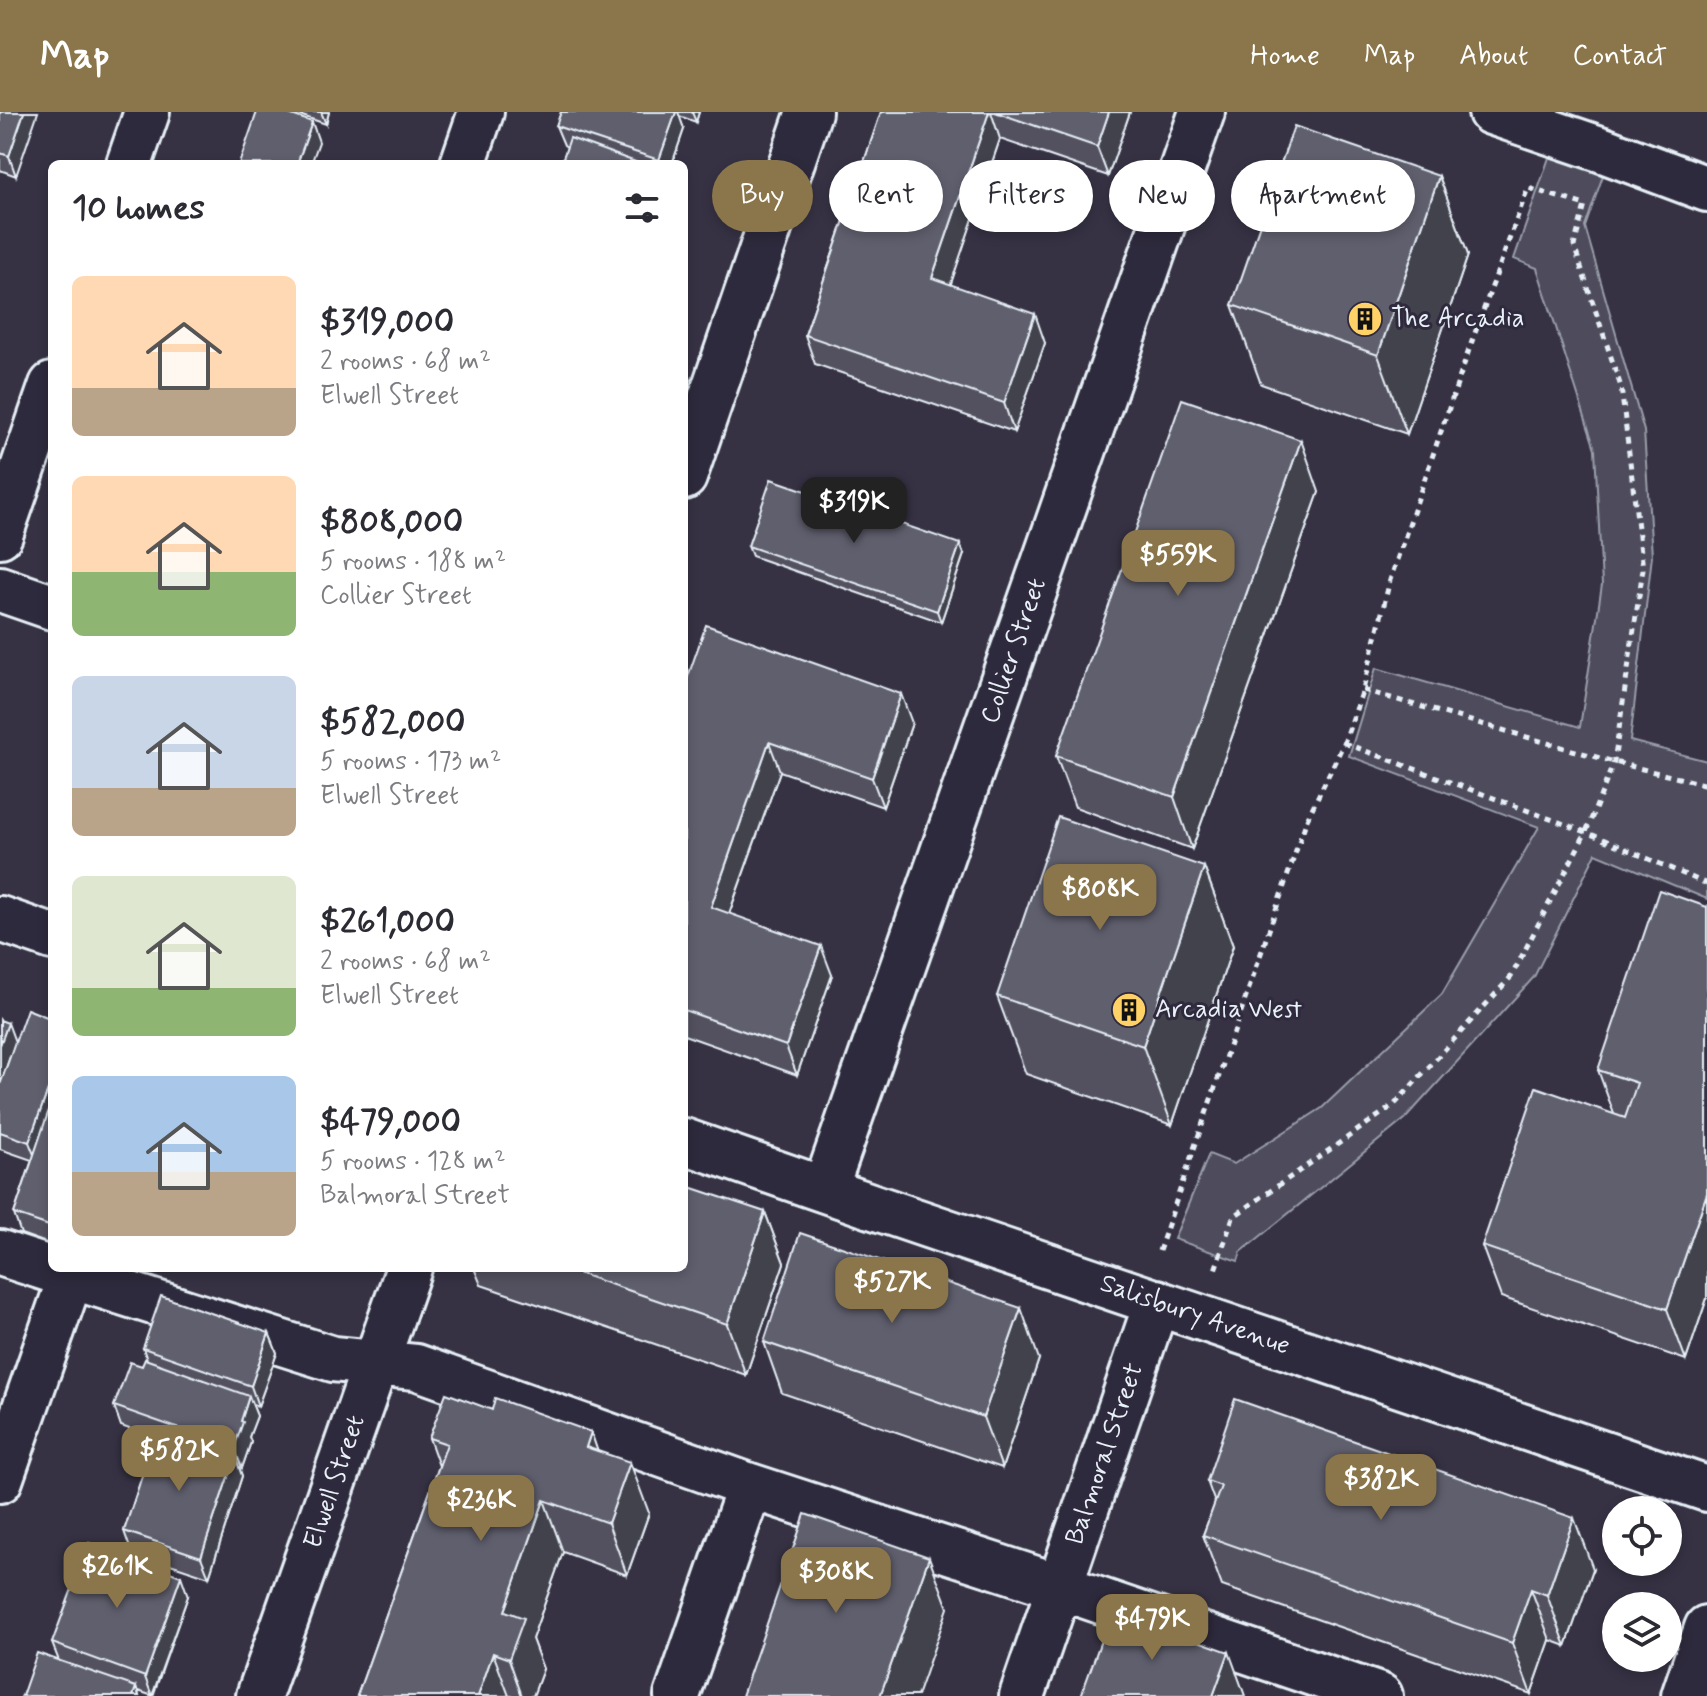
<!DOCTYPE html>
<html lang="en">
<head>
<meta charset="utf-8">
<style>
	:root { --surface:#fff; --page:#f7f7f7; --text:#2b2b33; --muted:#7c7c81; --accent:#8a764a }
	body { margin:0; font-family:Mynerve,sans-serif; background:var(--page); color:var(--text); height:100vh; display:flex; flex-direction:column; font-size:30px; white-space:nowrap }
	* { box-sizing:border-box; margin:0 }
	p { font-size:26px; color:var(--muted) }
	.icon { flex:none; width:44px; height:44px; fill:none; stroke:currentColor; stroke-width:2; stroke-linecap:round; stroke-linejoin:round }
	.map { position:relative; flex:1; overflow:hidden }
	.panel { position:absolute; left:48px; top:48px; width:640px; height:1112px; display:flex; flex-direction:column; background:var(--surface); border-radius:12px; box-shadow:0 4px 12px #0003 }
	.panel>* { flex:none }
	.hud { position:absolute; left:712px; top:48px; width:760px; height:72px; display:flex; gap:16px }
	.buttons { position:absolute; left:1602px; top:1384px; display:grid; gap:16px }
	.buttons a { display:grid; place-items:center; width:80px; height:80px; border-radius:50%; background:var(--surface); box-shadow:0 4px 12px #0003; font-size:40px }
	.price { position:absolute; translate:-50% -68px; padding:0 18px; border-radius:16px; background:var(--accent); color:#fff; font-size:26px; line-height:52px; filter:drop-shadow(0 2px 4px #0008) }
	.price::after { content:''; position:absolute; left:50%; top:48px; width:24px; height:18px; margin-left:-12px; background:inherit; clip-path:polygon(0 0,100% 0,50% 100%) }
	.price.current { background:#222; color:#fff }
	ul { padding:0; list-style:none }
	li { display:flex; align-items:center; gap:24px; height:200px; padding:0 24px }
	li span { display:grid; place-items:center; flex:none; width:224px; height:160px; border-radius:12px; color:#555 }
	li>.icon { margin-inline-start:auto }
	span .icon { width:96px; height:96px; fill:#fffc; stroke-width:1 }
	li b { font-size:34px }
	h2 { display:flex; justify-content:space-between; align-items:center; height:96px; padding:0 24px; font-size:34px }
	.pill { padding:0 28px; border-radius:36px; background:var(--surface); box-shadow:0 4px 12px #0003; font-size:28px; line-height:72px }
	.pill.current { background:var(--accent); color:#fff }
	header { display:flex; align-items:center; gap:48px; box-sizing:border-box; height:112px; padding:0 40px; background:var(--accent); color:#fff }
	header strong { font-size:38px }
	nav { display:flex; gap:44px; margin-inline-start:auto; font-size:28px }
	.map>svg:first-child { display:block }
	.green { fill:#4d4b5c; stroke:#9a9eaa; stroke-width:2 }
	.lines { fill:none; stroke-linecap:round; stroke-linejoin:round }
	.minor-casing { stroke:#e8f1f8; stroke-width:50 }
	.path { stroke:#e8f1f8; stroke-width:5; stroke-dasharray:6 6; stroke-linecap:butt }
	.minor { stroke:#2f2a3d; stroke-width:44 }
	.wall { fill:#53515f; stroke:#e8f1f8; stroke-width:2 }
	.shaded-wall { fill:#43424d; stroke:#e8f1f8; stroke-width:2 }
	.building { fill:#605e6e; stroke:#e8f1f8; stroke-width:2 }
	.labels { text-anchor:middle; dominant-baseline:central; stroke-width:6; stroke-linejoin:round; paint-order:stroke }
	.poi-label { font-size:26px; fill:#e8f1f8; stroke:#2f2a3d; text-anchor:start }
	.street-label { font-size:26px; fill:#e8f1f8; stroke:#2f2a3d }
</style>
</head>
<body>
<header>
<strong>Map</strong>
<nav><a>Home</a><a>Map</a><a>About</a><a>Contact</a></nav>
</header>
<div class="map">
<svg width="1707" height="1584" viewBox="0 0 1707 1584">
	<rect width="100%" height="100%" fill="#363244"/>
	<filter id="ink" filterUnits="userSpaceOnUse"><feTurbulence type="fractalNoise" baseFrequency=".0125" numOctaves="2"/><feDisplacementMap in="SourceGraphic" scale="16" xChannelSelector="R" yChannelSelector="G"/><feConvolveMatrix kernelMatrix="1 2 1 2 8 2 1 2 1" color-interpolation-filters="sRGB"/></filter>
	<g filter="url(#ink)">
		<path class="green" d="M1553,34L1607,52L1585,115L1644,319L1652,444L1630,629L1707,649V787L1596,741L1534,865L1405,1007L1241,1140L1238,1149L1174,1127L1209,1042L1234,1052L1322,996L1442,882L1539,715L1349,644L1376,556L1580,615L1602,473L1595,337L1537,156L1514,147Z"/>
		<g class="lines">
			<g class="minor-casing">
				<path id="minor" d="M1491,0L1603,38L1707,77
					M129,52L147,0
					M463,52L481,0
					M684,365L809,0
					M0,423L52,273
					M0,477L52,495
					M0,807L52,825
					M684,1029L871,1094L1707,1377
					M825,1077L1202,0
					M0,1141L71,1164L0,1368
					M71,1164L333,1247L416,1255L750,1374L1060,1475L1380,1584
					M259,1584L409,1156
					M677,1584L750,1374
					M1022,1584L1157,1190
					M1684,1584L1707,1516"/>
			</g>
			<path class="path" d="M1363,578L1614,650L1707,673
				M1344,631L1586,720L1707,772
				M1159,1139L1307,707L1344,631L1363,578L1390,468L1471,232L1528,76L1585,93L1574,134L1621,275L1643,457L1614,650L1586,720L1511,865L1394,993L1233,1105L1215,1158"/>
			<use href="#minor" class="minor"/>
		</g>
		<path class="wall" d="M0,0L16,64L0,58Z
			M290,0H329L326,12Z
			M561,0H699L696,10L679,4L684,17L672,52H561L567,35L564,33L556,14Z
			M881,0H1130L1108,64L1000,27L950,173L1045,231L1014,320L815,252L805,223Z
			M1439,64L1468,143L1407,322L1261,272L1232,193Z
			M1319,380L1192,737L1075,695L1056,644Z
			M748,434L964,442L941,510L752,444Z
			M684,576L912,611L883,695L780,659L729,802L832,863L797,963L684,923Z
			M1204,755L1233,834L1172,1013L1026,962L997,884Z
			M1707,795V1186L1686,1248L1501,1185L1482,1134L1614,1002L1598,958Z
			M52,907V1133L21,1122L14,1102L32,1048L0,1037V908L15,930Z
			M765,1100L784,1151L746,1263L481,1173L474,1156H684Z
			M269,1221L277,1241L258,1294L252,1292L257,1304L249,1325L251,1330L242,1356L239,1355L242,1364L209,1465L131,1439L124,1419L155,1326L121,1314L114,1294L147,1248L143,1236Z
			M764,1230L1039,1247L1002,1356L782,1281Z
			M492,1298L591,1320L597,1339L649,1401L627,1463L563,1440L532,1527L543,1557L533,1584H357L439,1354L429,1326Z
			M1207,1369L1593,1457L1566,1534L1550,1528L1531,1582L1222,1474L1203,1423L1215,1391Z
			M188,1484L153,1584L138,1579L139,1584H22L59,1549L52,1531Z"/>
		<path class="shaded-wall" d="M24,0H38L16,64L9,44Z
			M321,0H329L326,12Z
			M676,0H678L684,17L672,52H661L659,48Z
			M692,0H699L696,10Z
			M989,0H991L1000,27L943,195L932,166Z
			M1109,0H1130L1108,64L1097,35Z
			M312,10L319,30L311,52H297Z
			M1439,64L1468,143L1407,322L1378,243Z
			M1035,202L1045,231L1014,320L1004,291Z
			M1301,328L1319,380L1192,737L1174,685Z
			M960,432L964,442L941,510L937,499Z
			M901,582L912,611L883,695L872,666Z
			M769,630L780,659L721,824L711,795Z
			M1204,755L1233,834L1172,1013L1143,934Z
			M821,834L832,863L797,963L786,934Z
			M8,911L15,930L0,974V933Z
			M52,967V1007L37,1050L29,1030Z
			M1707,1081V1186L1686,1248L1667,1197Z
			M765,1100L784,1151L746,1263L727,1212Z
			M1021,1196L1039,1247L1002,1356L983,1305Z
			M269,1221L277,1241L258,1294L251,1274Z
			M249,1284L257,1304L249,1325L251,1330L242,1356L234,1336L241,1309Z
			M591,1320L609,1372L586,1335Z
			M235,1344L242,1364L209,1465L201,1445Z
			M630,1350L649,1401L627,1463L608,1411Z
			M544,1388L563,1440L532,1527L543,1557L533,1584H522L509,1547L505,1499Z
			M1574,1406L1593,1457L1566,1534L1547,1483Z
			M929,1445L948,1496L917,1584H880Z
			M181,1464L188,1484L152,1584L145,1565Z
			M1531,1477L1550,1528L1531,1582L1512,1531Z
			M1229,1540L1245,1584H1213Z
			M493,1541L509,1584H478Z
			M136,1575L139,1584H133Z"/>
		<path class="building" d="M0,0H24L9,44L0,41Z
			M257,0H283L312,10L297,52H239Z
			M561,0H676L659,48L556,14Z
			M881,0H989L932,166L1035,202L1004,291L805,223Z
			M995,0H1109L1097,35Z
			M1294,14L1439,64L1378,243L1232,193Z
			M570,26L641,52H561Z
			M1182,287L1301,328L1174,685L1056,644Z
			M771,367L960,432L937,499L748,434Z
			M706,513L901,582L872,666L769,630L711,795L821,834L786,934L684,898V576Z
			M1058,705L1204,755L1143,934L997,884Z
			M1659,778L1707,795V1081L1667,1197L1482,1134L1536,975L1625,1006L1637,971L1598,958Z
			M27,897L52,907V967L29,1030L0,1020V973Z
			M0,908L8,911L0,933Z
			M52,989V1115L14,1102Z
			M684,1073L765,1100L727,1212L563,1156H684Z
			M800,1121L1021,1196L983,1305L764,1230Z
			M161,1184L269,1221L251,1274L143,1236Z
			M145,1247L249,1284L241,1309L243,1310L234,1336L114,1294L130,1250L142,1254Z
			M446,1281L492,1298L495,1286L591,1320L586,1335L630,1350L608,1411L544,1388L505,1499L524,1506L509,1547L493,1541L478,1584H357L447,1332L429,1326Z
			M1235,1287L1574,1406L1547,1483L1531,1477L1512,1531L1203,1423L1221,1374L1207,1369Z
			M157,1318L235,1344L201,1445L124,1419Z
			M805,1402L929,1445L880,1584H742Z
			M89,1431L181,1464L145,1565L52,1531Z
			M1112,1498L1229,1540L1213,1584H1081Z
			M37,1541L136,1575L133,1584H22Z"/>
	</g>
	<defs>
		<g id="building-disc" transform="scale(1.8)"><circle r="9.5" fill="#ffd166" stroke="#2f2a3d"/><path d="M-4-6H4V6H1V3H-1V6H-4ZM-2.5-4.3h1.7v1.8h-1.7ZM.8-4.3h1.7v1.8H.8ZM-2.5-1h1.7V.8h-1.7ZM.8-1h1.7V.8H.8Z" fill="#111"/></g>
	</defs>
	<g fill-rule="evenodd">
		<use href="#building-disc" x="1365" y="207"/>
		<use href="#building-disc" x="1129" y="898"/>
	</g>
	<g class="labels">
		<g class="poi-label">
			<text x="1391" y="207">The Arcadia</text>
			<text x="1155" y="898">Arcadia West</text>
		</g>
		<g class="street-label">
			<text transform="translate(1014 539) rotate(-71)">Collier Street</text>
			<text transform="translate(1195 1203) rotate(19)">Salisbury Avenue</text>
			<text transform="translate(1105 1342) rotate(-71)">Balmoral Street</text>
			<text transform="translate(335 1370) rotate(-71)">Elwell Street</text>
		</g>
	</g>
</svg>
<div class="buttons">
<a><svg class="icon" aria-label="locate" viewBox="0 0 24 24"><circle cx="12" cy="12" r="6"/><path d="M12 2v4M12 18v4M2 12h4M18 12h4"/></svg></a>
<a><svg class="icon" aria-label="layers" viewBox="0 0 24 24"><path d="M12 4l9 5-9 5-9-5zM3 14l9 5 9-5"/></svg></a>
</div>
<b class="price current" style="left:854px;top:433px">$319K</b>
<b class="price" style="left:1178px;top:486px">$559K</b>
<b class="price" style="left:1100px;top:820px">$808K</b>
<b class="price" style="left:892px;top:1213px">$527K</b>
<b class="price" style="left:179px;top:1381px">$582K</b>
<b class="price" style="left:1381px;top:1410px">$382K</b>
<b class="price" style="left:481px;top:1431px">$236K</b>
<b class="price" style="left:117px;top:1498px">$261K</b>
<b class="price" style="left:836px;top:1503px">$308K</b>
<b class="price" style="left:1152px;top:1550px">$479K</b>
<div class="hud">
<a class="pill current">Buy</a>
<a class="pill">Rent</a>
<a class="pill">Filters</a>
<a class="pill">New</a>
<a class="pill">Apartment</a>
</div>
<section class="panel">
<h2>10 homes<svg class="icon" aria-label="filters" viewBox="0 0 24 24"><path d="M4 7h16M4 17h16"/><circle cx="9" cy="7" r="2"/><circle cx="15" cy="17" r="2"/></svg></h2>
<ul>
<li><span style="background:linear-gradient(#ffd9b3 70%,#b9a48a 0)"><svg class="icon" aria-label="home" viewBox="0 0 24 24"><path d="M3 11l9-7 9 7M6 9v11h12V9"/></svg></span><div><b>$319,000</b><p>2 rooms · 68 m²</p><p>Elwell Street</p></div></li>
<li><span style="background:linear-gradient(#ffd9b3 60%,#8fb573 0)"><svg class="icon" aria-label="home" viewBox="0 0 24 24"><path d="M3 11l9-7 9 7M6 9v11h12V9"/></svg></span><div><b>$808,000</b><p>5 rooms · 188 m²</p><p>Collier Street</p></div></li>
<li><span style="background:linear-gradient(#c9d6e8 70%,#b9a48a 0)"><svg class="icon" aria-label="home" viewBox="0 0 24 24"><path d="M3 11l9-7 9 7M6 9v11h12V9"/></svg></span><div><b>$582,000</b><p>5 rooms · 173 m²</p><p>Elwell Street</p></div></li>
<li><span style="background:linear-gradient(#dfe7d0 70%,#8fb573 0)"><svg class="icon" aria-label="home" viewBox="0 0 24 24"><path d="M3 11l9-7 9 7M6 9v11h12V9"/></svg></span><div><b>$261,000</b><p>2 rooms · 68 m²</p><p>Elwell Street</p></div></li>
<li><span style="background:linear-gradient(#a9c7e8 60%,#b9a48a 0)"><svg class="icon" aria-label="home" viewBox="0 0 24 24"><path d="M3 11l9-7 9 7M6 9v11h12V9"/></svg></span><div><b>$479,000</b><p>5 rooms · 128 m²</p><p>Balmoral Street</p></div></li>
</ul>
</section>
</div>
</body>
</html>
